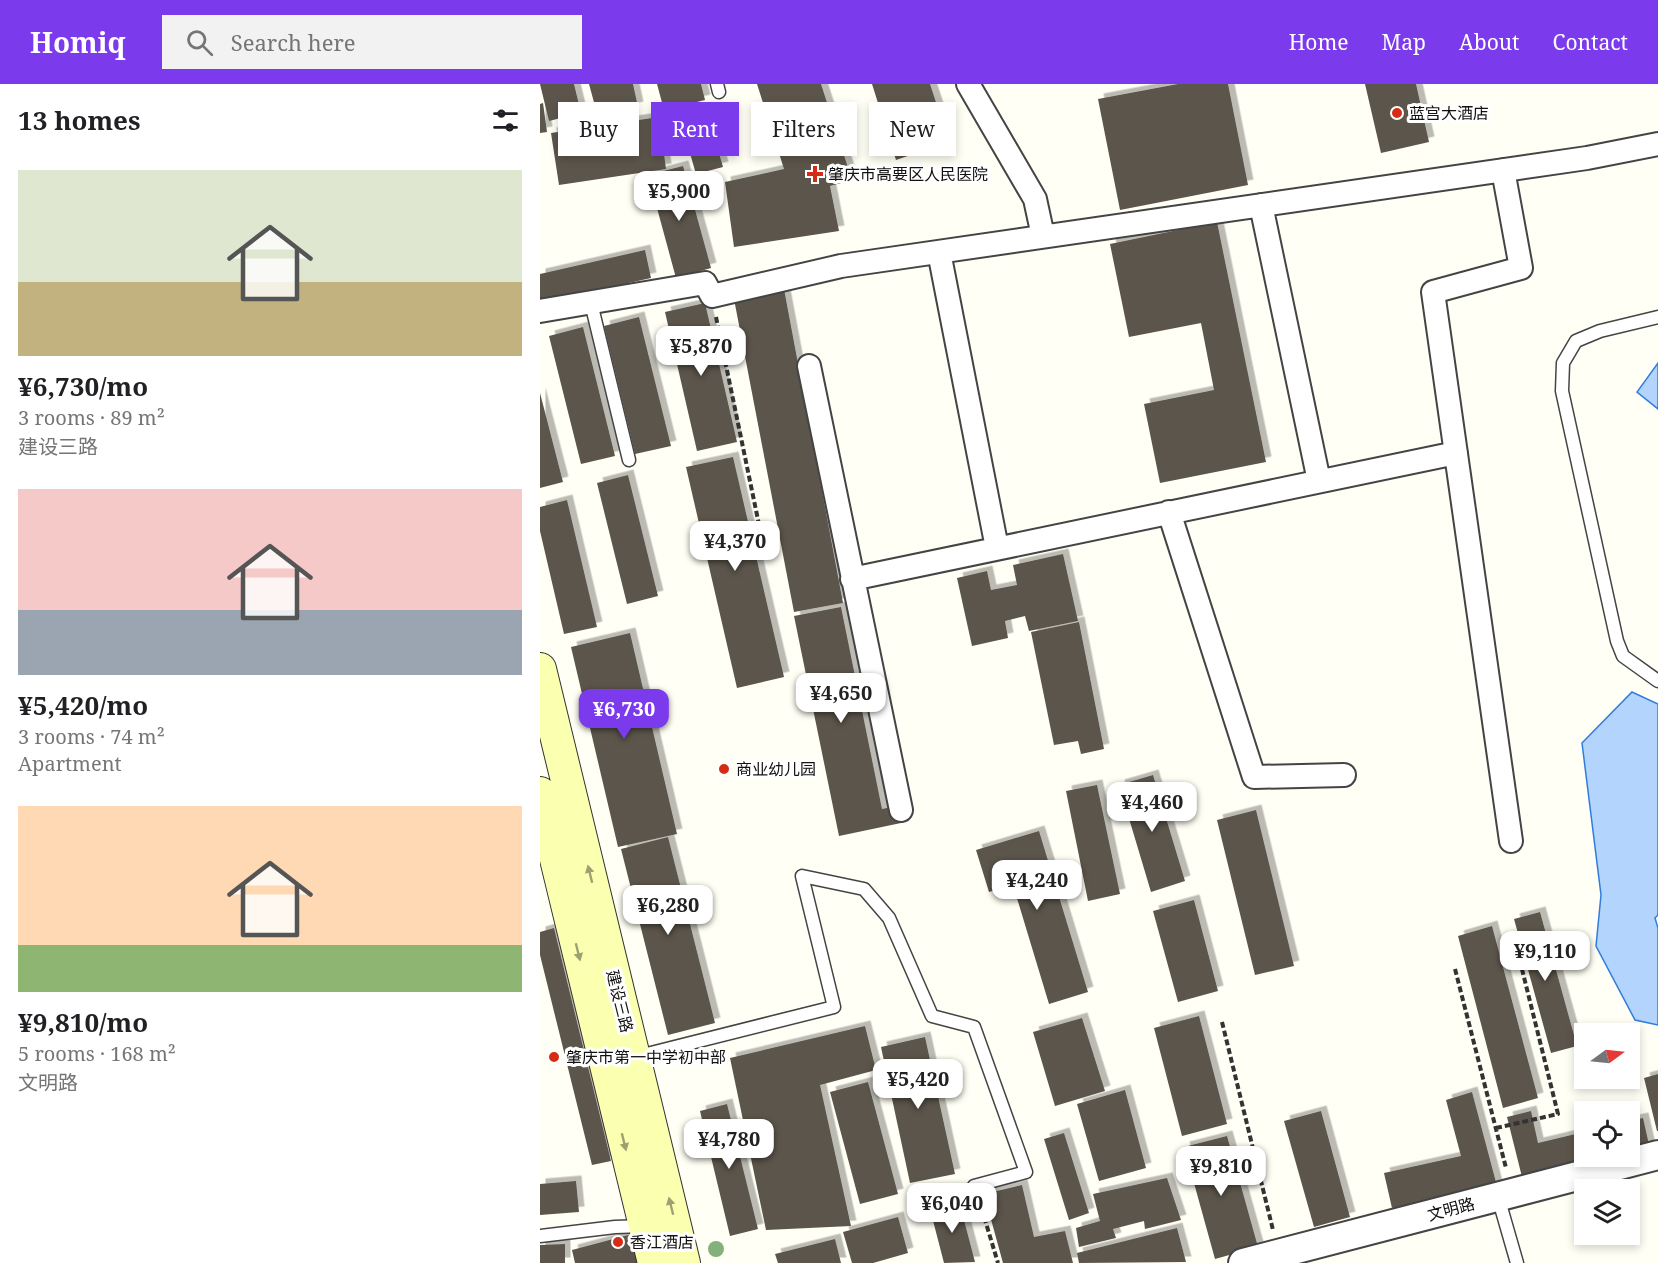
<!DOCTYPE html>
<html lang="en">
<head>
<meta charset="utf-8">
<style>
	:root { --surface:#fff; --page:#f2f2f2; --text:#202124; --muted:#757577; --accent:#7c3aed }
	body { margin:0; font-family:"Noto Serif","Noto Sans SC",serif; background:var(--page); color:var(--text); height:100vh; display:flex; flex-direction:column; font-size:22px; white-space:nowrap }
	* { box-sizing:border-box; margin:0 }
	p { font-size:20px; color:var(--muted) }
	.icon { flex:none; width:33px; height:33px; fill:none; stroke:currentColor; stroke-width:2; stroke-linecap:round; stroke-linejoin:round }
	.map { position:relative; flex:1; overflow:hidden }
	.sheet { display:flex; flex-direction:column; background:var(--surface); width:540px }
	.sheet>* { flex:none }
	.top-card { position:absolute; left:18px; top:18px; width:570px; height:54px; display:flex; gap:12px }
	.needle { width:39px; rotate:75deg }
	.tools { position:absolute; left:1034px; top:939px; display:grid; gap:12px }
	.tools a { display:grid; place-items:center; width:66px; height:66px; border-radius:0px; background:var(--surface); box-shadow:0 3px 9px #0003; font-size:30px }
	.price { position:absolute; translate:-50% -51px; padding:0 14px; border-radius:12px; background:#fff; color:#222; font-size:20px; line-height:39px; filter:drop-shadow(0 2px 3px #0008) }
	.price::after { content:''; position:absolute; left:50%; top:36px; width:18px; height:14px; margin-left:-9px; background:inherit; clip-path:polygon(0 0,100% 0,50% 100%) }
	.price.selected { background:var(--accent); color:#fff }
	ul { padding:0; list-style:none }
	li { display:grid; align-content:center; gap:12px; height:318px; padding:0 18px }
	li span { display:grid; place-items:center; height:186px; border-radius:0px; color:#555 }
	li>.icon { margin-inline-start:auto }
	span .icon { width:108px; height:108px; fill:#fffc; stroke-width:1 }
	li b { font-size:26px }
	h2 { display:flex; justify-content:space-between; align-items:center; height:72px; padding:0 18px; font-size:26px }
	.pill { padding:0 21px; border-radius:0px; background:var(--surface); box-shadow:0 3px 9px #0003; font-size:21px; line-height:54px }
	.pill.selected { background:var(--accent); color:#fff }
	header { display:flex; align-items:center; gap:36px; box-sizing:border-box; height:84px; padding:0 30px; background:var(--accent); color:#fff }
	header strong { font-size:28px }
	nav { display:flex; gap:33px; margin-inline-start:auto; font-size:21px }
	.search { width:420px; height:54px; background:var(--page); display:flex; align-items:center; gap:15px; box-sizing:border-box; padding:0 21px; border-radius:0px; color:var(--muted); font-size:22px }
	main { display:flex; flex:1; min-height:0 }
	.map>svg:first-child { display:block }
	.water { fill:#b3d5fd; stroke:#317cdc; stroke-width:1.5 }
	.building { fill:#5b544c; filter:url(#shadow) }
	.lines { fill:none; stroke-linecap:round; stroke-linejoin:round }
	.service-casing { stroke:#444; stroke-width:15 }
	.minor-casing { stroke:#444; stroke-width:26 }
	.tertiary-casing { stroke:#444; stroke-width:32 }
	.secondary-casing { stroke:#333; stroke-width:34 }
	.path { stroke:#333; stroke-width:4; stroke-dasharray:6 3; stroke-linecap:butt }
	.service { stroke:#fff; stroke-width:12 }
	.minor { stroke:#fff; stroke-width:22 }
	.tertiary { stroke:#fff; stroke-width:28 }
	.secondary { stroke:#fbffb0; stroke-width:32 }
	.tree { fill:#82b17b }
	.oneway { fill:#9da070 }
	.poi-dot { fill:#d32d17; stroke:#fff; stroke-width:2 }
	.labels { text-anchor:middle; dominant-baseline:central; stroke-width:6; stroke-linejoin:round; paint-order:stroke }
	.poi-label { font-size:16px; fill:#111; stroke:#fff; text-anchor:start }
	.street-label { font-size:16px; fill:#111; stroke:#fff }
</style>
</head>
<body>
<header>
<strong>Homiq</strong>
<div class="search"><svg class="icon" aria-label="search" viewBox="0 0 24 24"><circle cx="10" cy="10" r="6"/><path d="M15 15l6 6"/></svg>Search here</div>
<nav><a>Home</a><a>Map</a><a>About</a><a>Contact</a></nav>
</header>
<main>
<section class="sheet">
<h2>13 homes<svg class="icon" aria-label="filters" viewBox="0 0 24 24"><path d="M4 7h16M4 17h16"/><circle cx="9" cy="7" r="2"/><circle cx="15" cy="17" r="2"/></svg></h2>
<ul>
<li><span style="background:linear-gradient(#dfe7d0 60%,#c2b280 0)"><svg class="icon" aria-label="home" viewBox="0 0 24 24"><path d="M3 11l9-7 9 7M6 9v11h12V9"/></svg></span><div><b>¥6,730/mo</b><p>3 rooms · 89 m²</p><p>建设三路</p></div></li>
<li><span style="background:linear-gradient(#f6c9c9 65%,#9aa5b1 0)"><svg class="icon" aria-label="home" viewBox="0 0 24 24"><path d="M3 11l9-7 9 7M6 9v11h12V9"/></svg></span><div><b>¥5,420/mo</b><p>3 rooms · 74 m²</p><p>Apartment</p></div></li>
<li><span style="background:linear-gradient(#ffd9b3 75%,#8fb573 0)"><svg class="icon" aria-label="home" viewBox="0 0 24 24"><path d="M3 11l9-7 9 7M6 9v11h12V9"/></svg></span><div><b>¥9,810/mo</b><p>5 rooms · 168 m²</p><p>文明路</p></div></li>
</ul>
</section>
<div class="map">
<svg width="1118" height="1179" viewBox="0 0 1118 1179">
	<defs>
		<filter id="shadow"><feDropShadow dx="5.5" dy="-5.5" stdDeviation="0" flood-color="#0004"/></filter>
	</defs>
	<rect width="100%" height="100%" fill="#fffff5"/>
	<path class="water" d="M1118,279V325L1097,308Z
		M1092,608L1118,620V831L1115,834L1118,844V941L1095,936L1056,862L1061,811L1042,659Z"/>
	<path class="building" d="M0,0H34L41,29L9,37Z
		M49,0H93L98,23L58,33Z
		M117,0H161L165,16L124,26Z
		M217,0H281L312,96L290,102L299,147L194,163L185,98L244,85Z
		M332,0H390L409,58L356,76Z
		M638,0H688L708,101L580,126L558,15Z
		M825,0H876L889,58L841,69Z
		M3,19L7,48L0,49V20Z
		M168,31L183,83L156,90L141,38Z
		M119,33L126,85L19,101L11,49Z
		M143,82L171,184L136,194L108,91Z
		M677,138L726,378L620,399L604,320L674,306L661,239L589,253L570,160Z
		M105,166L111,194L0,219V190Z
		M244,205L303,519L254,528L194,215Z
		M165,219L197,358L157,367L125,228Z
		M99,233L131,362L95,370L64,242Z
		M43,243L75,372L41,380L9,252Z
		M0,309L23,398L0,404Z
		M193,373L244,593L197,604L146,383Z
		M88,391L118,512L87,520L57,399Z
		M27,416L57,543L24,550L0,447V423Z
		M523,470L538,537L489,547L485,532L465,537L468,554L432,562L417,494L447,487L451,506L477,501L473,481Z
		M301,523L342,725L357,722L361,739L299,752L254,532Z
		M539,538L564,665L541,670L538,657L514,661L491,548Z
		M90,549L137,750L78,763L31,563Z
		M613,691L645,797L611,808L579,701Z
		M557,701L580,810L548,817L526,707Z
		M716,726L754,882L715,891L677,736Z
		M499,747L548,908L509,920L473,801L449,808L436,766Z
		M128,753L175,939L128,951L81,765Z
		M654,816L678,907L638,918L613,827Z
		M1000,828L1037,962L1011,969L974,835Z
		M952,842L998,1014L963,1024L918,852Z
		M14,844L71,1077L52,1081L0,871V848Z
		M659,932L687,1040L642,1052L614,944Z
		M542,934L565,1007L515,1022L493,948Z
		M325,942L336,986L280,1001L311,1142L226,1146L190,974Z
		M385,953L415,1090L370,1099L341,963Z
		M1118,990V1047H1117L1104,994Z
		M328,998L358,1110L320,1120L290,1008Z
		M585,1006L606,1084L559,1097L537,1020Z
		M932,1008L957,1102L852,1124L844,1089L921,1072L906,1016Z
		M187,1020L218,1145L190,1152L160,1027Z
		M781,1027L810,1133L774,1143L744,1037Z
		M991,1027L998,1059L1044,1048V1072H1077L983,1097L967,1033Z
		M1103,1034L1110,1065L1089,1070V1037Z
		M524,1049L549,1129L529,1136L504,1055Z
		M687,1052L718,1163L675,1175L644,1063Z
		M627,1094L641,1136L605,1145L604,1137L573,1145L576,1154L539,1163L536,1144L560,1137L553,1110Z
		M36,1097L39,1128L0,1131V1100Z
		M482,1101L494,1153L525,1147L533,1179H463L444,1110Z
		M419,1117L435,1178L404,1179L390,1125Z
		M358,1133L368,1169L333,1179H312L303,1148Z
		M637,1144L646,1178L539,1179L537,1169Z
		M92,1150L100,1179H35L32,1166Z
		M295,1155L301,1179H238L235,1170Z
		M25,1160V1179H0V1161Z"/>
	<g class="lines">
		<g class="service-casing">
			<path id="service" d="M177,0L179,8
				M51,219L89,376
				M1118,233L1060,247L1036,257L1023,279L1022,307L1077,557L1083,572L1118,597
				M95,973L294,923L262,792L324,805L349,834L392,932L434,943L486,1088L434,1102
				M958,1113L977,1179
				M0,1152L75,1143L104,1142"/>
		</g>
		<g class="minor-casing">
			<path id="minor" d="M428,0L495,115L503,152
				M963,86L981,184L893,208L971,757
				M721,121L779,397
				M399,168L457,464
				M0,227L165,199L172,212L301,182L1047,74L1118,60
				M269,282L361,726
				M629,428L714,693L804,691
				M312,495L916,369"/>
		</g>
		<g class="tertiary-casing">
			<path id="tertiary" d="M703,1179L1118,1071"/>
		</g>
		<g class="secondary-casing">
			<path id="secondary" d="M0,585L144,1179
				M0,709L114,1179"/>
		</g>
		<path class="path" d="M176,233L223,460
			M915,885L966,1084
			M682,938L733,1146
			M956,1044L1018,1030L974,853
			M439,1116L458,1179"/>
		<use href="#service" class="service"/>
		<use href="#minor" class="minor"/>
		<use href="#tertiary" class="tertiary"/>
		<use href="#secondary" class="secondary"/>
	</g>
	<circle class="tree" cx="176" cy="1165" r="8"/>
	<defs><path id="oneway-solid" d="M-6-.8H1V-3.2L6.5 0L1 3.2V.8H-6Z" transform="scale(1.5)"/></defs>
	<g class="oneway">
		<use href="#oneway-solid" transform="translate(50 790) rotate(-104)"/>
		<use href="#oneway-solid" transform="translate(38 868) rotate(76)"/>
		<use href="#oneway-solid" transform="translate(84 1058) rotate(76)"/>
		<use href="#oneway-solid" transform="translate(131 1122) rotate(-104)"/>
	</g>
	<g class="poi-dot">
		<circle cx="857" cy="29" r="6"/>
		<path d="M272 81h6v6h6v6h-6v6h-6v-6h-6v-6h6z"/>
		<circle cx="184" cy="685" r="6"/>
		<circle cx="14" cy="973" r="6"/>
		<circle cx="78" cy="1158" r="6"/>
	</g>
	<g class="labels">
		<g class="poi-label">
			<text x="869" y="29">蓝宫大酒店</text>
			<text x="288" y="90">肇庆市高要区人民医院</text>
			<text x="196" y="685">商业幼儿园</text>
			<text x="26" y="973">肇庆市第一中学初中部</text>
			<text x="90" y="1158">香江酒店</text>
		</g>
		<g class="street-label">
			<text transform="translate(80 917) rotate(76)">建设三路</text>
			<text transform="translate(911 1125) rotate(-15)">文明路</text>
		</g>
	</g>
</svg>
<div class="tools">
<a><svg class="needle" viewBox="-14 -14 28 28"><path d="M0-13l5 13h-10z" fill="#e53935"/><path d="M0 13l5-13h-10z" fill="#757577"/></svg></a>
<a><svg class="icon" aria-label="locate" viewBox="0 0 24 24"><circle cx="12" cy="12" r="6"/><path d="M12 2v4M12 18v4M2 12h4M18 12h4"/></svg></a>
<a><svg class="icon" aria-label="layers" viewBox="0 0 24 24"><path d="M12 4l9 5-9 5-9-5zM3 14l9 5 9-5"/></svg></a>
</div>
<b class="price" style="left:139px;top:138px">¥5,900</b>
<b class="price" style="left:161px;top:293px">¥5,870</b>
<b class="price" style="left:195px;top:488px">¥4,370</b>
<b class="price" style="left:301px;top:640px">¥4,650</b>
<b class="price selected" style="left:84px;top:656px">¥6,730</b>
<b class="price" style="left:612px;top:749px">¥4,460</b>
<b class="price" style="left:497px;top:827px">¥4,240</b>
<b class="price" style="left:128px;top:852px">¥6,280</b>
<b class="price" style="left:1005px;top:898px">¥9,110</b>
<b class="price" style="left:378px;top:1026px">¥5,420</b>
<b class="price" style="left:189px;top:1086px">¥4,780</b>
<b class="price" style="left:681px;top:1113px">¥9,810</b>
<b class="price" style="left:412px;top:1150px">¥6,040</b>
<div class="top-card">
<a class="pill">Buy</a>
<a class="pill selected">Rent</a>
<a class="pill">Filters</a>
<a class="pill">New</a>
</div>
</div>
</main>
</body>
</html>
